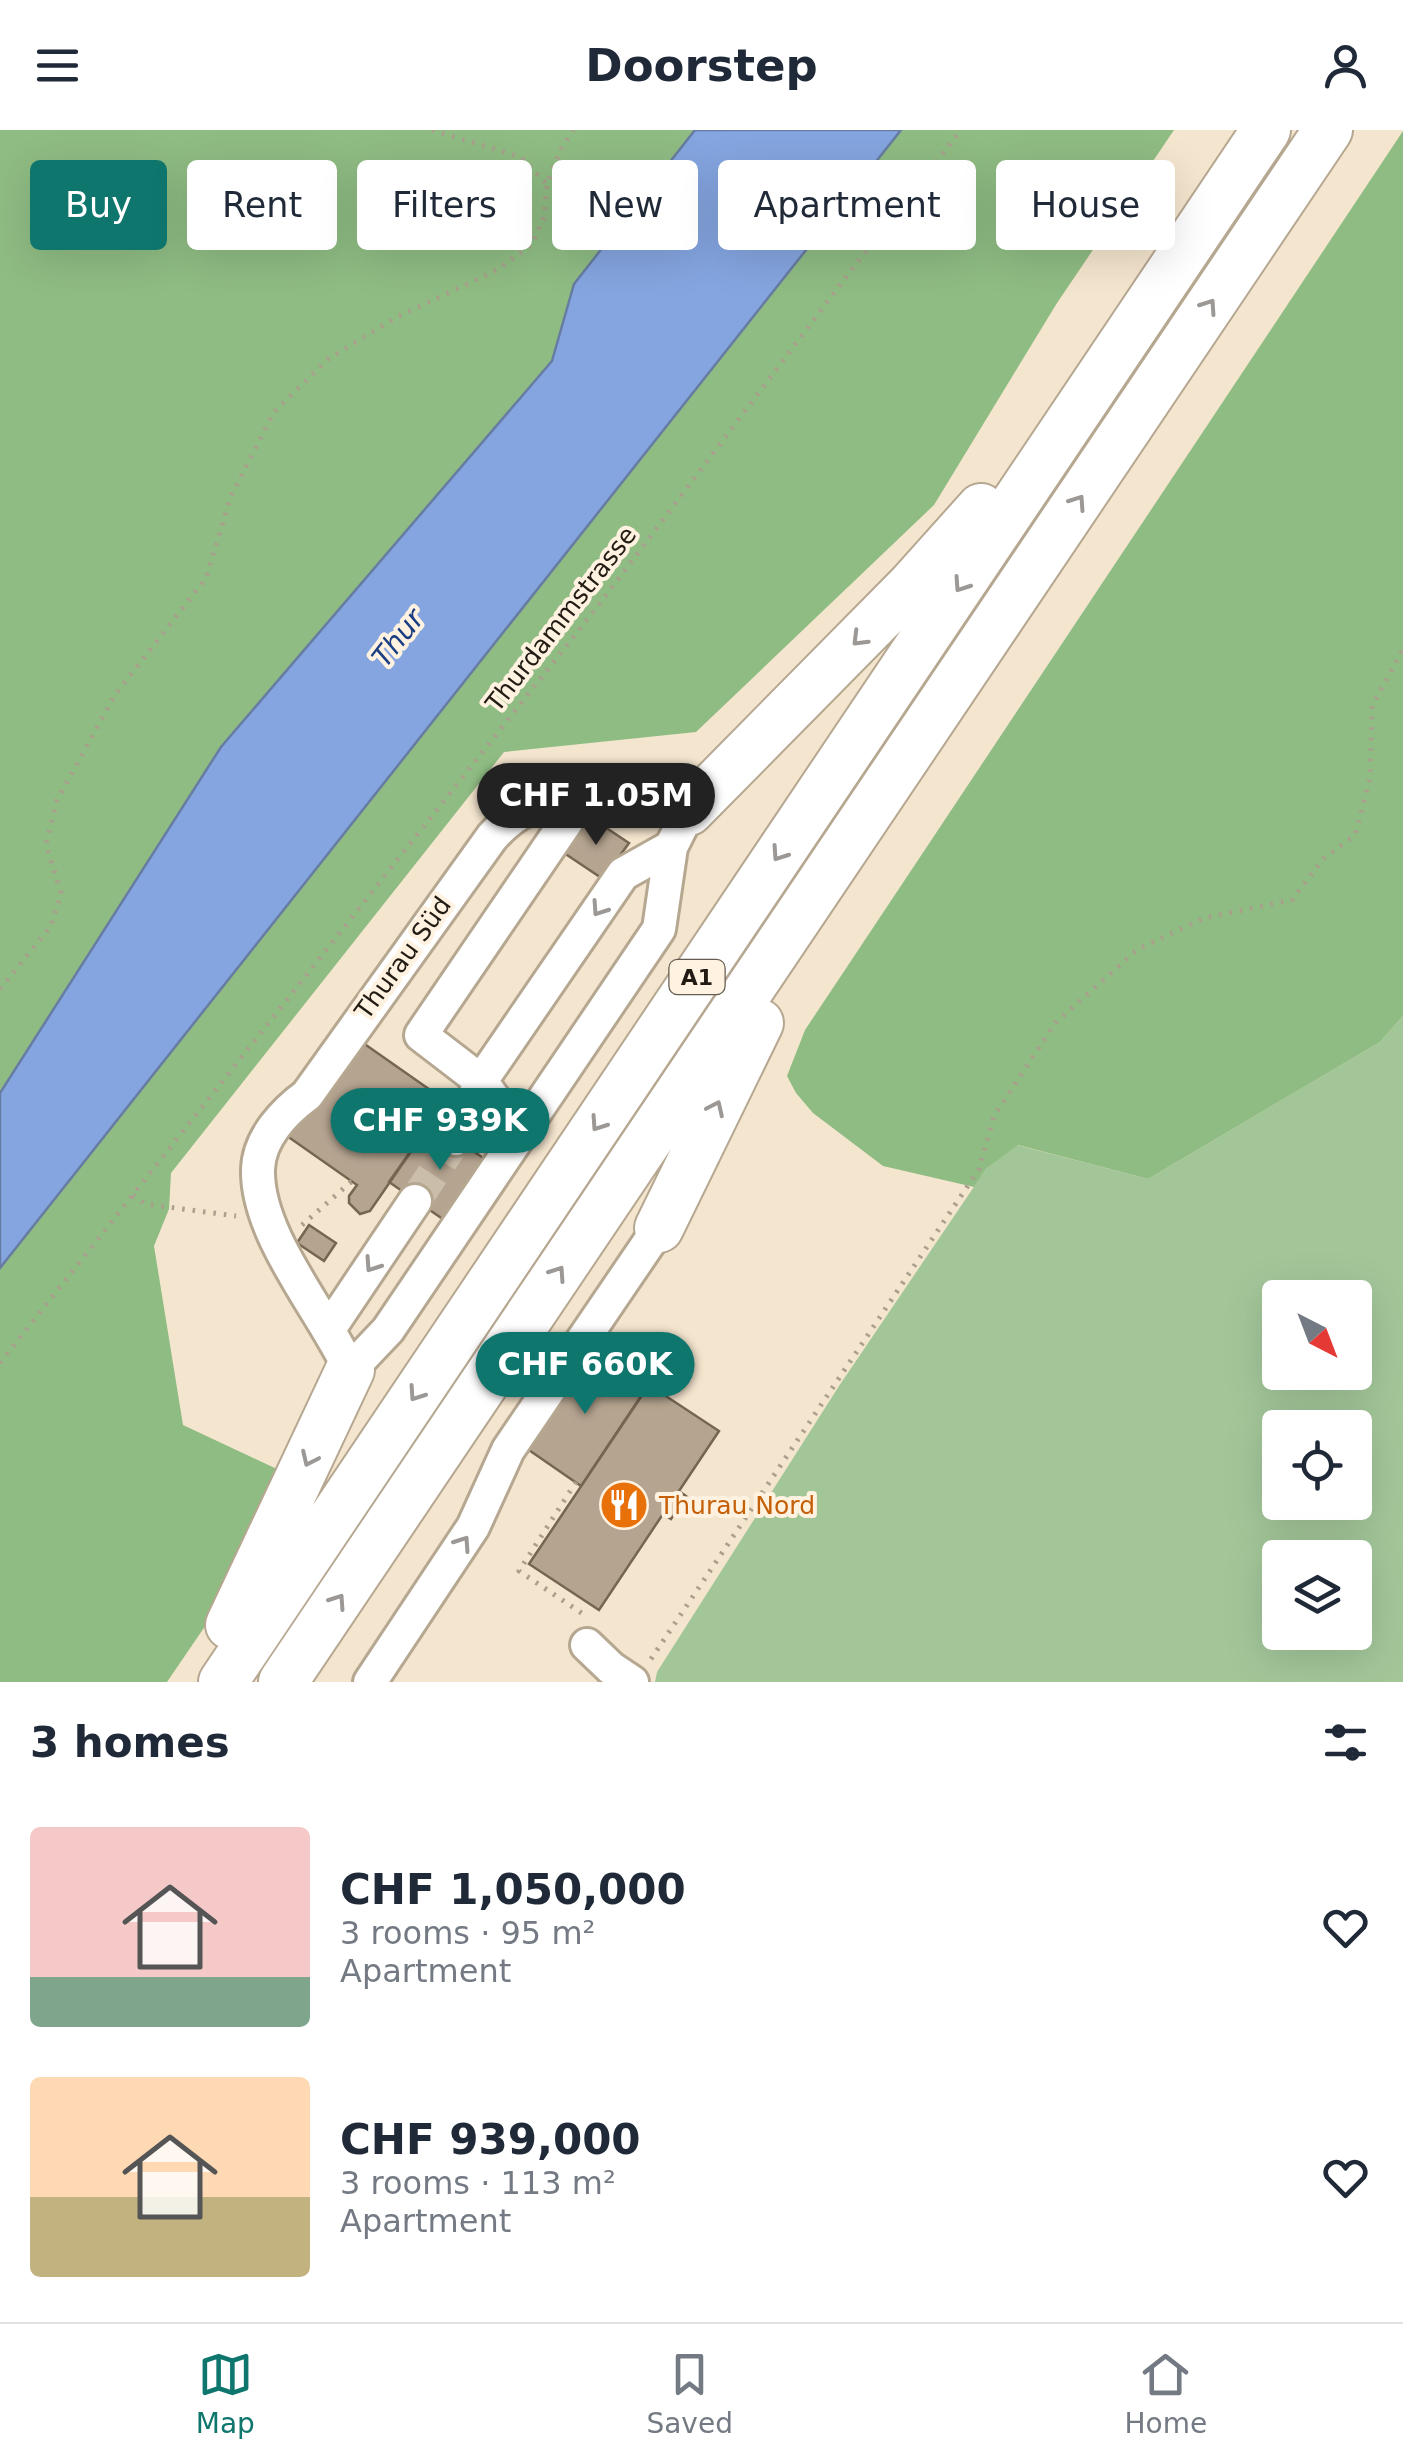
<!DOCTYPE html>
<html lang="en">
<head>
<meta charset="utf-8">
<style>
	:root { --surface:#fff; --page:#f2f2f3; --text:#1f2937; --muted:#747a83; --line:#e0e1e3; --accent:#0f766e }
	body { margin:0; font-family:"DejaVu Sans",sans-serif; background:var(--page); color:var(--text); height:100vh; display:flex; flex-direction:column; font-size:38px; white-space:nowrap }
	* { box-sizing:border-box; margin:0 }
	p { font-size:32px; color:var(--muted) }
	.icon { flex:none; width:55px; height:55px; fill:none; stroke:currentColor; stroke-width:2; stroke-linecap:round; stroke-linejoin:round }
	.map { position:relative; height:1552px; overflow:hidden }
	.sheet { display:flex; flex-direction:column; background:var(--surface); flex:1 }
	.sheet>* { flex:none }
	.guide { position:absolute; left:30px; top:30px; width:1345px; height:90px; display:flex; gap:20px }
	.needle { width:65px; rotate:138deg }
	.controls { position:absolute; left:1262px; top:1150px; display:grid; gap:20px }
	.controls a { display:grid; place-items:center; width:110px; height:110px; border-radius:10px; background:var(--surface); box-shadow:0 10px 40px #0002; font-size:50px }
	.price { position:absolute; translate:-50% -85px; padding:0 22px; border-radius:35px; background:var(--accent); color:#fff; font-size:32px; line-height:65px; filter:drop-shadow(0 2px 5px #0008) }
	.price::after { content:''; position:absolute; left:50%; top:60px; width:30px; height:22px; margin-left:-15px; background:inherit; clip-path:polygon(0 0,100% 0,50% 100%) }
	.price.selected { background:#222; color:#fff }
	ul { padding:0; list-style:none }
	li { display:flex; align-items:center; gap:30px; height:250px; padding:0 30px }
	li span { display:grid; place-items:center; flex:none; width:280px; height:200px; border-radius:10px; color:#555 }
	li>.icon { margin-inline-start:auto }
	span .icon { width:120px; height:120px; fill:#fffc; stroke-width:1 }
	li b { font-size:42px }
	h2 { display:flex; justify-content:space-between; align-items:center; height:120px; padding:0 30px; font-size:42px }
	.tag { padding:0 35px; border-radius:10px; background:var(--surface); box-shadow:0 10px 40px #0002; font-size:35px; line-height:90px }
	.tag.selected { background:var(--accent); color:#fff }
	header { display:flex; justify-content:space-between; align-items:center; height:130px; padding:0 30px; background:var(--surface); font-size:45px; font-weight:600 }
	.tabs { display:flex; justify-content:space-around; align-items:center; height:140px; border-top:2px solid var(--line); background:var(--surface); font-size:28px; color:var(--muted) }
	.tabs a { display:grid; justify-items:center; gap:5px }
	.tabs .selected { color:var(--accent) }
	.map>svg:first-child { display:block }
	.green { fill:#a3c699; fill-rule:evenodd }
	.forest { fill:#8fbc83 }
	.water { fill:#85a5e0; stroke:#677ca2; stroke-width:2.5 }
	.building { fill:#b5a490; stroke:#756652; stroke-width:2.5 }
	.lines { fill:none; stroke-linecap:round; stroke-linejoin:round }
	.minor-tunnel { stroke:#cabda9; stroke-width:32; stroke-dasharray:32 16; stroke-linecap:butt }
	.minor-casing { stroke:#b6a791; stroke-width:38 }
	.highway-casing { stroke:#b6a791; stroke-width:52 }
	.path { stroke:#aa9f8d; stroke-width:5; stroke-dasharray:2.5 8; stroke-linecap:butt }
	.minor { stroke:#fff; stroke-width:32 }
	.highway { stroke:#fff; stroke-width:48 }
	.oneway { stroke:#9b9895 }
	.labels { text-anchor:middle; dominant-baseline:central; stroke-width:8; stroke-linejoin:round; paint-order:stroke }
	.shield { fill:#fff2e0; stroke:#645c50; stroke-width:2.5 }
	.shield-label { font-size:22px; font-weight:bold; fill:#211b13 }
	.street-label { font-size:25px; fill:#211b13; stroke:#fff2e0 }
	.food-label { font-size:25px; fill:#c56008; stroke:#fff2e0; text-anchor:start }
	.water-label { font-size:28px; font-style:italic; fill:#1a3d83; stroke:#fff2e0 }
</style>
</head>
<body>
<header><svg class="icon" aria-label="menu" viewBox="0 0 24 24"><path d="M4 6h16M4 12h16M4 18h16"/></svg>Doorstep<svg class="icon" aria-label="person" viewBox="0 0 24 24"><circle cx="12" cy="8" r="4"/><path d="M4 21q1-7 8-7t8 7"/></svg></header>
<div class="map">
<svg width="1403" height="1552" viewBox="0 0 1403 1552">
	<rect width="100%" height="100%" fill="#f4e5ce"/>
	<path class="green" d="M1403,886V1552H655L657,1542L839,1256L986,1039L1017,1015L1148,1049L1380,912ZM1280,1168H1355V1242H1280ZM1280,1298H1355V1372H1280ZM1280,1428H1355V1502H1280Z"/>
	<path class="forest" d="M0,0H695L574,154L552,231L221,617L0,963Z
		M901,0H1174L1057,173L934,375L696,602L504,622L171,1043L169,1079L154,1116L183,1295L281,1341L225,1467L167,1552H0V1138Z
		M1403,1V886L1380,912L1148,1049L1018,1015L986,1039L974,1057L883,1036L813,983L796,963L787,946L805,900Z"/>
	<path class="water" d="M695,0H901L0,1138V963L221,617L552,231L574,154Z"/>
	<path class="building" d="M590,687L629,713L603,749L564,723Z
		M356,908L446,971L370,1081L360,1084L349,1073V1066L357,1055L287,1006Z
		M431,992L492,1034L450,1094L389,1052Z
		M309,1095L336,1113L324,1131L297,1113Z
		M591,1218L647,1257L581,1356L523,1316Z
		M649,1255L719,1301L679,1361L686,1366L671,1389L663,1384L599,1480L529,1434Z"/>
	<g class="lines">
		<path class="minor-tunnel" d="M415,1071L456,1009"/>
		<g class="minor-casing">
			<path id="minor" d="M574,670L617,671L689,681L671,717L659,799L388,1200L350,1240C323,1181 256,1105 258,1039C259,1008 284,982 307,965L492,707C517,679 537,672 574,670Z
				M520,1005L481,951L623,744L671,717
				M456,1009L481,951L421,905L573,682L574,670
				M329,1199L415,1071
				M587,1515L611,1538L632,1552
				M370,1552L473,1397L508,1320L659,1098"/>
		</g>
		<g class="highway-casing">
			<path id="highway" d="M689,681L912,455L981,378
				M659,1098L759,893
				M230,1495L350,1240
				M223,1552L1266,0
				M283,1552L1328,0"/>
		</g>
		<path class="path" d="M432,0L521,27L547,54
			M0,859L51,796L61,763L46,714L57,670L115,565L206,448L231,366L274,282L328,229L397,187L497,140L532,114L544,87L547,54L561,19L573,0
			M133,1065L145,1074L236,1086
			M302,1095L351,1052L357,1053
			M0,1233L601,472L846,147L961,0
			M644,1254L647,1243
			M576,1352L519,1441L586,1486
			M651,1529L979,1039L994,986L1055,893L1138,819L1204,788L1292,770L1323,729L1355,705L1370,649L1372,576L1403,519"/>
		<use href="#minor" class="minor"/>
		<use href="#highway" class="highway"/>
	</g>
	<defs><path id="oneway-chevron" d="M-2-3.5L2.5 0L-2 3.5" fill="none" stroke-width="1.6" stroke-linecap="round" stroke-linejoin="round" transform="scale(2.5)"/></defs>
	<g class="oneway">
		<use href="#oneway-chevron" transform="translate(1209 176) rotate(-56)"/>
		<use href="#oneway-chevron" transform="translate(1078 372) rotate(-56)"/>
		<use href="#oneway-chevron" transform="translate(961 455) rotate(124)"/>
		<use href="#oneway-chevron" transform="translate(859 509) rotate(135)"/>
		<use href="#oneway-chevron" transform="translate(779 724) rotate(124)"/>
		<use href="#oneway-chevron" transform="translate(599 779) rotate(124)"/>
		<use href="#oneway-chevron" transform="translate(716 978) rotate(-65)"/>
		<use href="#oneway-chevron" transform="translate(598 994) rotate(124)"/>
		<use href="#oneway-chevron" transform="translate(372 1135) rotate(124)"/>
		<use href="#oneway-chevron" transform="translate(558 1143) rotate(-56)"/>
		<use href="#oneway-chevron" transform="translate(416 1264) rotate(124)"/>
		<use href="#oneway-chevron" transform="translate(309 1329) rotate(115)"/>
		<use href="#oneway-chevron" transform="translate(463 1413) rotate(-56)"/>
		<use href="#oneway-chevron" transform="translate(338 1471) rotate(-56)"/>
	</g>
	<defs>
		<g id="restaurant-disc" transform="scale(2.5)"><circle r="9.5" fill="#e8710a" stroke="#fff2e0"/><path d="M-5-6h1v4h1v-4h1v4h1v-4h1v5L-1.5 .5V6h-2V.5L-5-1ZM5-6V6H3V1.5H1.5Q1.5-4 5-6Z" fill="#fff"/></g>
	</defs>
	<g fill-rule="evenodd">
		<use href="#restaurant-disc" x="624" y="1375"/>
	</g>
	<g class="labels">
		<rect class="shield" x="669.5" y="830" width="55" height="34" rx="8"/>
		<g class="shield-label">
			<text x="697" y="847">A1</text>
		</g>
		<g class="street-label">
			<text transform="translate(561 489) rotate(-52)">Thurdammstrasse</text>
			<text transform="translate(403 828) rotate(-54)">Thurau Süd</text>
		</g>
		<g class="food-label">
			<text x="659" y="1375">Thurau Nord</text>
		</g>
		<g class="water-label">
			<text transform="translate(398 508) rotate(-52)">Thur</text>
		</g>
	</g>
</svg>
<div class="controls">
<a><svg class="needle" viewBox="-14 -14 28 28"><path d="M0-13l5 13h-10z" fill="#e53935"/><path d="M0 13l5-13h-10z" fill="#747a83"/></svg></a>
<a><svg class="icon" aria-label="locate" viewBox="0 0 24 24"><circle cx="12" cy="12" r="6"/><path d="M12 2v4M12 18v4M2 12h4M18 12h4"/></svg></a>
<a><svg class="icon" aria-label="layers" viewBox="0 0 24 24"><path d="M12 4l9 5-9 5-9-5zM3 14l9 5 9-5"/></svg></a>
</div>
<b class="price selected" style="left:596px;top:718px">CHF 1.05M</b>
<b class="price" style="left:440px;top:1043px">CHF 939K</b>
<b class="price" style="left:585px;top:1287px">CHF 660K</b>
<div class="guide">
<a class="tag selected">Buy</a>
<a class="tag">Rent</a>
<a class="tag">Filters</a>
<a class="tag">New</a>
<a class="tag">Apartment</a>
<a class="tag">House</a>
</div>
</div>
<section class="sheet">
<h2>3 homes<svg class="icon" aria-label="filters" viewBox="0 0 24 24"><path d="M4 7h16M4 17h16"/><circle cx="9" cy="7" r="2"/><circle cx="15" cy="17" r="2"/></svg></h2>
<ul>
<li><span style="background:linear-gradient(#f6c9c9 75%,#7fa58c 0)"><svg class="icon" aria-label="home" viewBox="0 0 24 24"><path d="M3 11l9-7 9 7M6 9v11h12V9"/></svg></span><div><b>CHF 1,050,000</b><p>3 rooms · 95 m²</p><p>Apartment</p></div><svg class="icon" aria-label="heart" viewBox="0 0 24 24"><path d="M12 20l-8-8c-3-5 5-10 8-4 3-6 11-1 8 4z"/></svg></li>
<li><span style="background:linear-gradient(#ffd9b3 60%,#c2b280 0)"><svg class="icon" aria-label="home" viewBox="0 0 24 24"><path d="M3 11l9-7 9 7M6 9v11h12V9"/></svg></span><div><b>CHF 939,000</b><p>3 rooms · 113 m²</p><p>Apartment</p></div><svg class="icon" aria-label="heart" viewBox="0 0 24 24"><path d="M12 20l-8-8c-3-5 5-10 8-4 3-6 11-1 8 4z"/></svg></li>
</ul>
</section>
<nav class="tabs">
<a class="selected"><svg class="icon" aria-label="map" viewBox="0 0 24 24"><path d="M3 6l6-2 6 2 6-2v14l-6 2-6-2-6 2zM9 4v14M15 6v14"/></svg>Map</a>
<a><svg class="icon" aria-label="saved" viewBox="0 0 24 24"><path d="M7 4h10v16l-5-4-5 4z"/></svg>Saved</a>
<a><svg class="icon" aria-label="home" viewBox="0 0 24 24"><path d="M3 11l9-7 9 7M6 9v11h12V9"/></svg>Home</a>
</nav>
</body>
</html>
